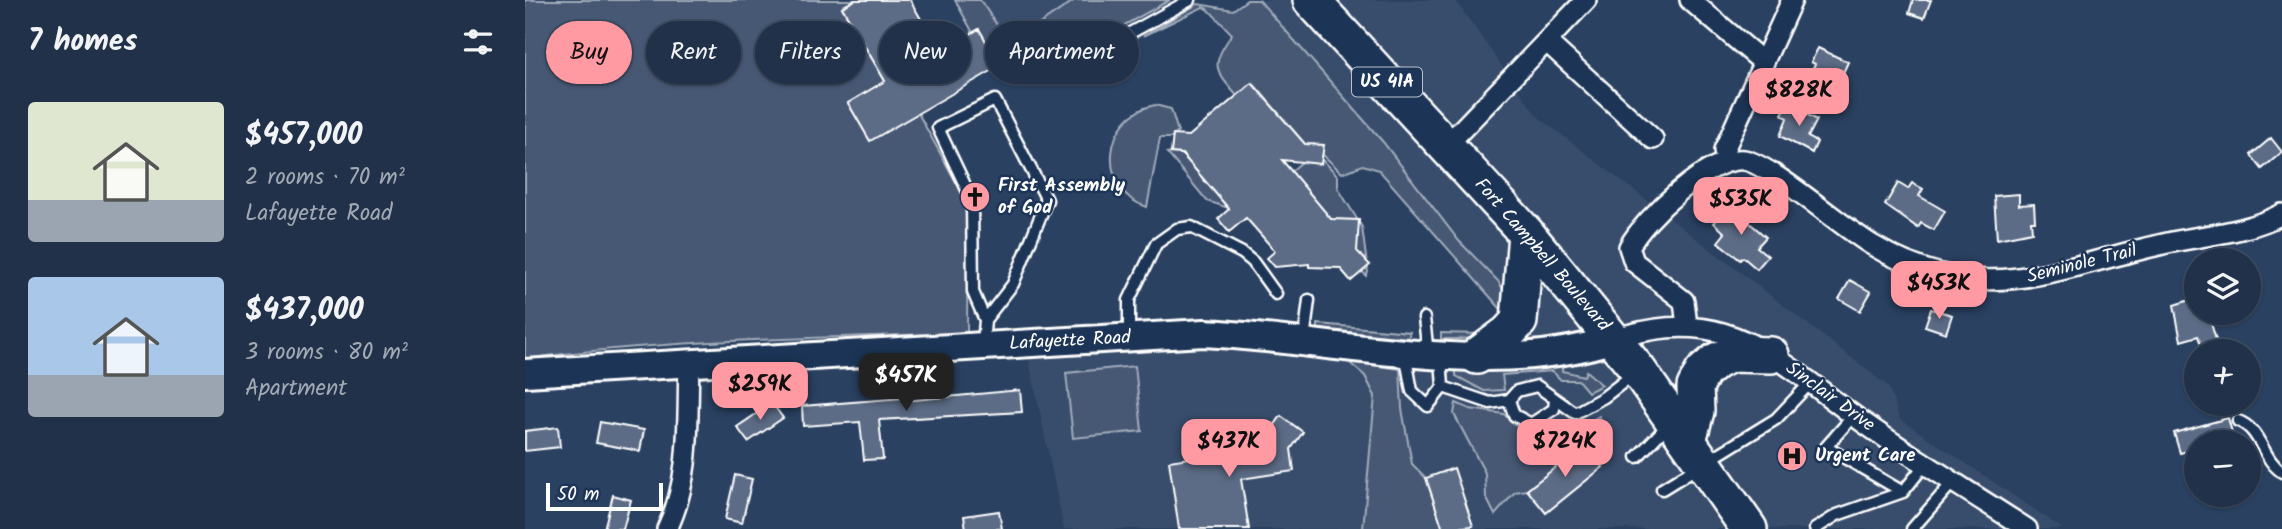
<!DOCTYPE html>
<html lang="en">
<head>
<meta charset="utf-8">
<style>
	:root { --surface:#203149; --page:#283950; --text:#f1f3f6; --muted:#a2a9b4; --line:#3d4c61; --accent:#ff9aa2 }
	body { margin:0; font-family:Kalam,sans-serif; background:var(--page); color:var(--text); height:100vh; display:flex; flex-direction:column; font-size:26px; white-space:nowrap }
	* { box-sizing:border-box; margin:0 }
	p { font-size:23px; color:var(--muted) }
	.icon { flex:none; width:38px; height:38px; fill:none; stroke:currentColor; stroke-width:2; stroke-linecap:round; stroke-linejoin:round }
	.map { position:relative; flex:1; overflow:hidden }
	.panel { display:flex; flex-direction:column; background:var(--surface); width:525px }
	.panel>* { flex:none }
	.top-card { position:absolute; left:21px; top:21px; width:665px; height:63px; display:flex; gap:14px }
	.controls { position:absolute; left:1659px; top:248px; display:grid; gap:14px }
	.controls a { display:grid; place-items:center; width:77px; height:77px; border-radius:50%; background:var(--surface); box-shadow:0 2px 5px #0004,0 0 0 2px var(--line); font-size:35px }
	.scale { position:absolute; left:21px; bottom:18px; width:117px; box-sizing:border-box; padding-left:7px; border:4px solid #fff; border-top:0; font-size:19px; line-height:24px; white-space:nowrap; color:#fff; -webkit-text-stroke:5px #1d3557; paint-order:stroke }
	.price { position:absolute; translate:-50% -60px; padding:0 16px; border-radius:14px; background:var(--accent); color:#111; font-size:23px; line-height:46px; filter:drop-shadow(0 2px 4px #0008) }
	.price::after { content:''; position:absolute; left:50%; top:42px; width:21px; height:16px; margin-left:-10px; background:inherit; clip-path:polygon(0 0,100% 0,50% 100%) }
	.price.on { background:#222; color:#fff }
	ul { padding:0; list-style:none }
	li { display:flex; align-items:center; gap:21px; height:175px; padding:0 28px }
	li span { display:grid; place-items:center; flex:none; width:196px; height:140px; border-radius:7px; color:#555 }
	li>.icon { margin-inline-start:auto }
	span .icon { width:84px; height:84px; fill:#fffc; stroke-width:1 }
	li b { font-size:30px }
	h2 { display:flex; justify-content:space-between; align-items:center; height:84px; padding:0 28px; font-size:30px }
	.pill { padding:0 24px; border-radius:32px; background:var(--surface); box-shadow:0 2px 5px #0004,0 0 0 2px var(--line); font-size:24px; line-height:63px }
	.pill.on { background:var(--accent); color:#111 }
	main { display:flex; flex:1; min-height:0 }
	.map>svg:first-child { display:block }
	.built { fill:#394e6c }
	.green { fill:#465975; stroke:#a2acba; stroke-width:2 }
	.building { fill:#5b6c86; stroke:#fff; stroke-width:2 }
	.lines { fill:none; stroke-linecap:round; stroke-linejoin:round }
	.lane-casing { stroke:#fff; stroke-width:15 }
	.street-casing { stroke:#fff; stroke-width:24 }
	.secondary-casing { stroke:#fff; stroke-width:32 }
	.highway-casing { stroke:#fff; stroke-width:40 }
	.lane { stroke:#1d3557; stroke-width:10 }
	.street { stroke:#1d3557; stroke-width:19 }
	.secondary { stroke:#1d3557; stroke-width:26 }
	.highway { stroke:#1d3557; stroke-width:35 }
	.labels { text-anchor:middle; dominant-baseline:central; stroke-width:5; stroke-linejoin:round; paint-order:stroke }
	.shield { fill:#1d3557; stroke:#bbc2cd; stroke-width:2 }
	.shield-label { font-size:18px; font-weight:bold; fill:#fff }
	.poi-label { font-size:19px; font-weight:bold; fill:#fff; stroke:#1d3557; text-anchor:start }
	.street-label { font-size:19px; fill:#fff; stroke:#1d3557 }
</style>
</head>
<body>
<main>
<section class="panel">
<h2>7 homes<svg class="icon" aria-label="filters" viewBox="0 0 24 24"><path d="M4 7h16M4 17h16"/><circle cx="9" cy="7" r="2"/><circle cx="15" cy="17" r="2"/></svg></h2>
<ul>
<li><span style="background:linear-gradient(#dfe7d0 70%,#9aa5b1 0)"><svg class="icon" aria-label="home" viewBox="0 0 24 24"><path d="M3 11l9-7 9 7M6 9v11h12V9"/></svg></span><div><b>$457,000</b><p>2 rooms · 70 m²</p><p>Lafayette Road</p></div></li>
<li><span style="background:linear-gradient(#a9c7e8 70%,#9aa5b1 0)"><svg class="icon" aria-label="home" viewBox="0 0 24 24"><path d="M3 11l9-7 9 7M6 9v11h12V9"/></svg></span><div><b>$437,000</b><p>3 rooms · 80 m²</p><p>Apartment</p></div></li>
</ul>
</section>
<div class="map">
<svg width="1757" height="529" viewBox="0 0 1757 529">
	<rect width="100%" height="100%" fill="#2a4161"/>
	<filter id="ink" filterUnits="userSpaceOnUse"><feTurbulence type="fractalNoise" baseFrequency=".0143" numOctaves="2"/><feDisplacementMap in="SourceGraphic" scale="14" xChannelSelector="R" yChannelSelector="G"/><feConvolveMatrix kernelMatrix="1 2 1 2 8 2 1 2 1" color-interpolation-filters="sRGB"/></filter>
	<g filter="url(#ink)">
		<path class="built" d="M444,0H588L482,58Z
			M734,0H930L1012,116L1363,386L1375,419L1538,529H539L498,330L675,322L916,339L957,337L985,321L934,241L858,142Z"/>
		<path class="green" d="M0,0H330L317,8L360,81L323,103L345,141L393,113L443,204L442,333C295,338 146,339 0,359Z
			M430,0H455L485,44L550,0H645L487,87L454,30L448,33Z
			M722,0H734L858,142L934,241L973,281L983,297L982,314L988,315C977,344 941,338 916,339V333L959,334L981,315L854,170L838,165L817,173L797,154L798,145L780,144L728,83L712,96C688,68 686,65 707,34L683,9L678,7L618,36L673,4L708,10Z
			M630,105L646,109L653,132L647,138H635L622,207C571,191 577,115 630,105Z
			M642,153L657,154L703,208L682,201Z
			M797,159L813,176V188L837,227L843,272L841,276L837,271L840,266L832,251V221L806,219L734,198L777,162L796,164Z
			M793,324L885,332L883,338L793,329Z
			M828,362L875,369L877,409L887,464L901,478L918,529H838L850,396L840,376L826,364Z
			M610,366L617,431L548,438L541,373Z
			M1037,366V371L1059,376L1061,371L1077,385L1063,392L1053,380H1036L1027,371L977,375L979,390L959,391L931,376V371Z
			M931,403L945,409L979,414C1010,450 1038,437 1074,416L1078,427L1075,435L1002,490L990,492L970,515L961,497L960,473L929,414Z"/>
		<path class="building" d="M330,0H385L415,52L454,29L475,66L345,141L323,103L360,81L317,7Z
			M1388,0H1406L1399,18L1384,13Z
			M1293,48L1323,62L1308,95L1285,84L1288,77L1284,75L1290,64L1286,62Z
			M727,83L780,144L799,145L796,164L757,160L806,219L834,220L832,251L845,265L826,281L815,268L784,267V264L750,267L742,258L750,251L721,218L704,232L693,219L704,209L657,154L646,153L648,135L664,136Z
			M1263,104L1292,120L1283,137L1292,142L1287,153L1255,136L1262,118L1257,114Z
			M1746,138L1757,152L1737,169L1726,155Z
			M1373,183L1383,189L1387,183L1398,189L1394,196L1420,211L1409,230L1396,223L1393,228L1360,205Z
			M1494,194V205L1509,204L1510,221H1506L1507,232L1472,239L1469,196Z
			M1204,205L1241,237L1232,247L1243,256L1232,269L1218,257L1215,260L1193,242L1200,233L1189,223Z
			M1325,280L1346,292L1335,311L1314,299Z
			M1671,298V313H1683L1691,340L1676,345L1673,336L1656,341L1649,305Z
			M1406,309L1427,315L1421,333L1400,326Z
			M495,390L497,412L354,420L358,459L339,460L335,422L278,426L277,406L378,398L379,401Z
			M247,403L258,418L223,442L212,427Z
			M756,416L778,432L766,449L769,471L716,479L724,529H654L644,461L723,449L721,436L744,433Z
			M1703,418L1708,436L1693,443H1671V449L1655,453L1649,433Z
			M75,422L119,430L115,451L71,443Z
			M33,427L35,447L0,451V431Z
			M1060,444L1078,467L1021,513L1002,490Z
			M929,468L948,526L918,529L901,478Z
			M210,475L227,479L217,523L200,519Z
			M88,495L106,500L98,529H79Z
			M474,511L477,529H441L439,516Z"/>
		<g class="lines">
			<g class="lane-casing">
				<path id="lane" d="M540,69L665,0
					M899,318L903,354
					M604,337V300L631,244L652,229L666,227L717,253L728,262L751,294
					M779,340L784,300
					M458,345L460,320L488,284L522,200L470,100L413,128L447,200L448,292L460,320
					M880,353L887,391L903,406L918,387L916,357
					M918,387L965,403L984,400L992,391L1012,386L1050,413L1079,397L1110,373
					M984,400L989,415L1006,424L1029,409L1030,400
					M1329,415L1301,447L1378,492
					M1713,421C1736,429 1737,459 1757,472
					M1112,457L1143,425
					M1137,489L1251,419L1286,382
					M1290,529L1312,515L1378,492L1401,463
					M1387,529L1428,482"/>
			</g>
			<g class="street-casing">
				<path id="street" d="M1165,0L1238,62
					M1022,42L1128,139
					M921,146L1061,0
					M1201,162L1199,150L1267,0
					M1162,326L1159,301L1109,262L1104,247C1119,219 1184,156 1219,160C1245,164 1318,228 1347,245C1454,309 1525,270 1634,245C1675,235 1719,234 1757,214
					M1088,339C1125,328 1161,322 1198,333C1247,347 1288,386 1328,415C1384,456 1444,491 1502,529
					M142,529C167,477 162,419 164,363"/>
			</g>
			<g class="secondary-casing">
				<path id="secondary" d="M0,373L679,333C806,339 967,380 1088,339"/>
			</g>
			<g class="highway-casing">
				<path id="highway" d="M786,0L1001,233L1113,370L1224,529
					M952,356L983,333L994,321L1001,233
					M1163,441L1171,411L1170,387L1178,372L1191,361L1207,354L1246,355"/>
			</g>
			<use href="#lane" class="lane"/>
			<use href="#street" class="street"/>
			<use href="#secondary" class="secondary"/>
			<use href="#highway" class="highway"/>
		</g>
	</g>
	<defs>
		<g id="church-disc" transform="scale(1.575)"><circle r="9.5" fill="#ff9aa2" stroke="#1d3557"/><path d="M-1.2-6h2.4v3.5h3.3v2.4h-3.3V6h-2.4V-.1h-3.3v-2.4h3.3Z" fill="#111"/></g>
		<g id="hospital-disc" transform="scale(1.575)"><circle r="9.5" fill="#ff9aa2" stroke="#1d3557"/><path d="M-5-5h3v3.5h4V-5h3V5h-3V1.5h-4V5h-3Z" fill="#111"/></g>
	</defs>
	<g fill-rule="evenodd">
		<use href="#church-disc" x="450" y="197"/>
		<use href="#hospital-disc" x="1267" y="456"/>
	</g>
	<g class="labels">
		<rect class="shield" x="827" y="67.5" width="70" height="29" rx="5"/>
		<g class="shield-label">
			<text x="862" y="82">US 41A</text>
		</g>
		<g class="poi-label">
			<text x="473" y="186">First Assembly<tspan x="473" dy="22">of God</tspan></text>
			<text x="1290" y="456">Urgent Care</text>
		</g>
		<g class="street-label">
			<text transform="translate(1017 255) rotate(49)">Fort Campbell Boulevard</text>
			<text transform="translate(1557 264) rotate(-14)">Seminole Trail</text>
			<text transform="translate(545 341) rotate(-3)">Lafayette Road</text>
			<text transform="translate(1305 397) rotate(36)">Sinclair Drive</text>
		</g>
	</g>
</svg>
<div class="controls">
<a><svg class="icon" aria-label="layers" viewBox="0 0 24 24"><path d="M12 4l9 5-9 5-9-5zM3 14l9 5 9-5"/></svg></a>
<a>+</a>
<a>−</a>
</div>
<div class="scale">50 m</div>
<b class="price" style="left:1274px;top:128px">$828K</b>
<b class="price" style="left:1216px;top:237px">$535K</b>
<b class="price" style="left:1414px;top:321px">$453K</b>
<b class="price on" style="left:381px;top:413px">$457K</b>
<b class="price" style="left:235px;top:422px">$259K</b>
<b class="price" style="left:704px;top:479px">$437K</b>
<b class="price" style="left:1040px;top:479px">$724K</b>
<div class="top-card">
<a class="pill on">Buy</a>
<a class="pill">Rent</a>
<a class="pill">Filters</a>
<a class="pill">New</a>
<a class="pill">Apartment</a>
</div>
</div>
</main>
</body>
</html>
